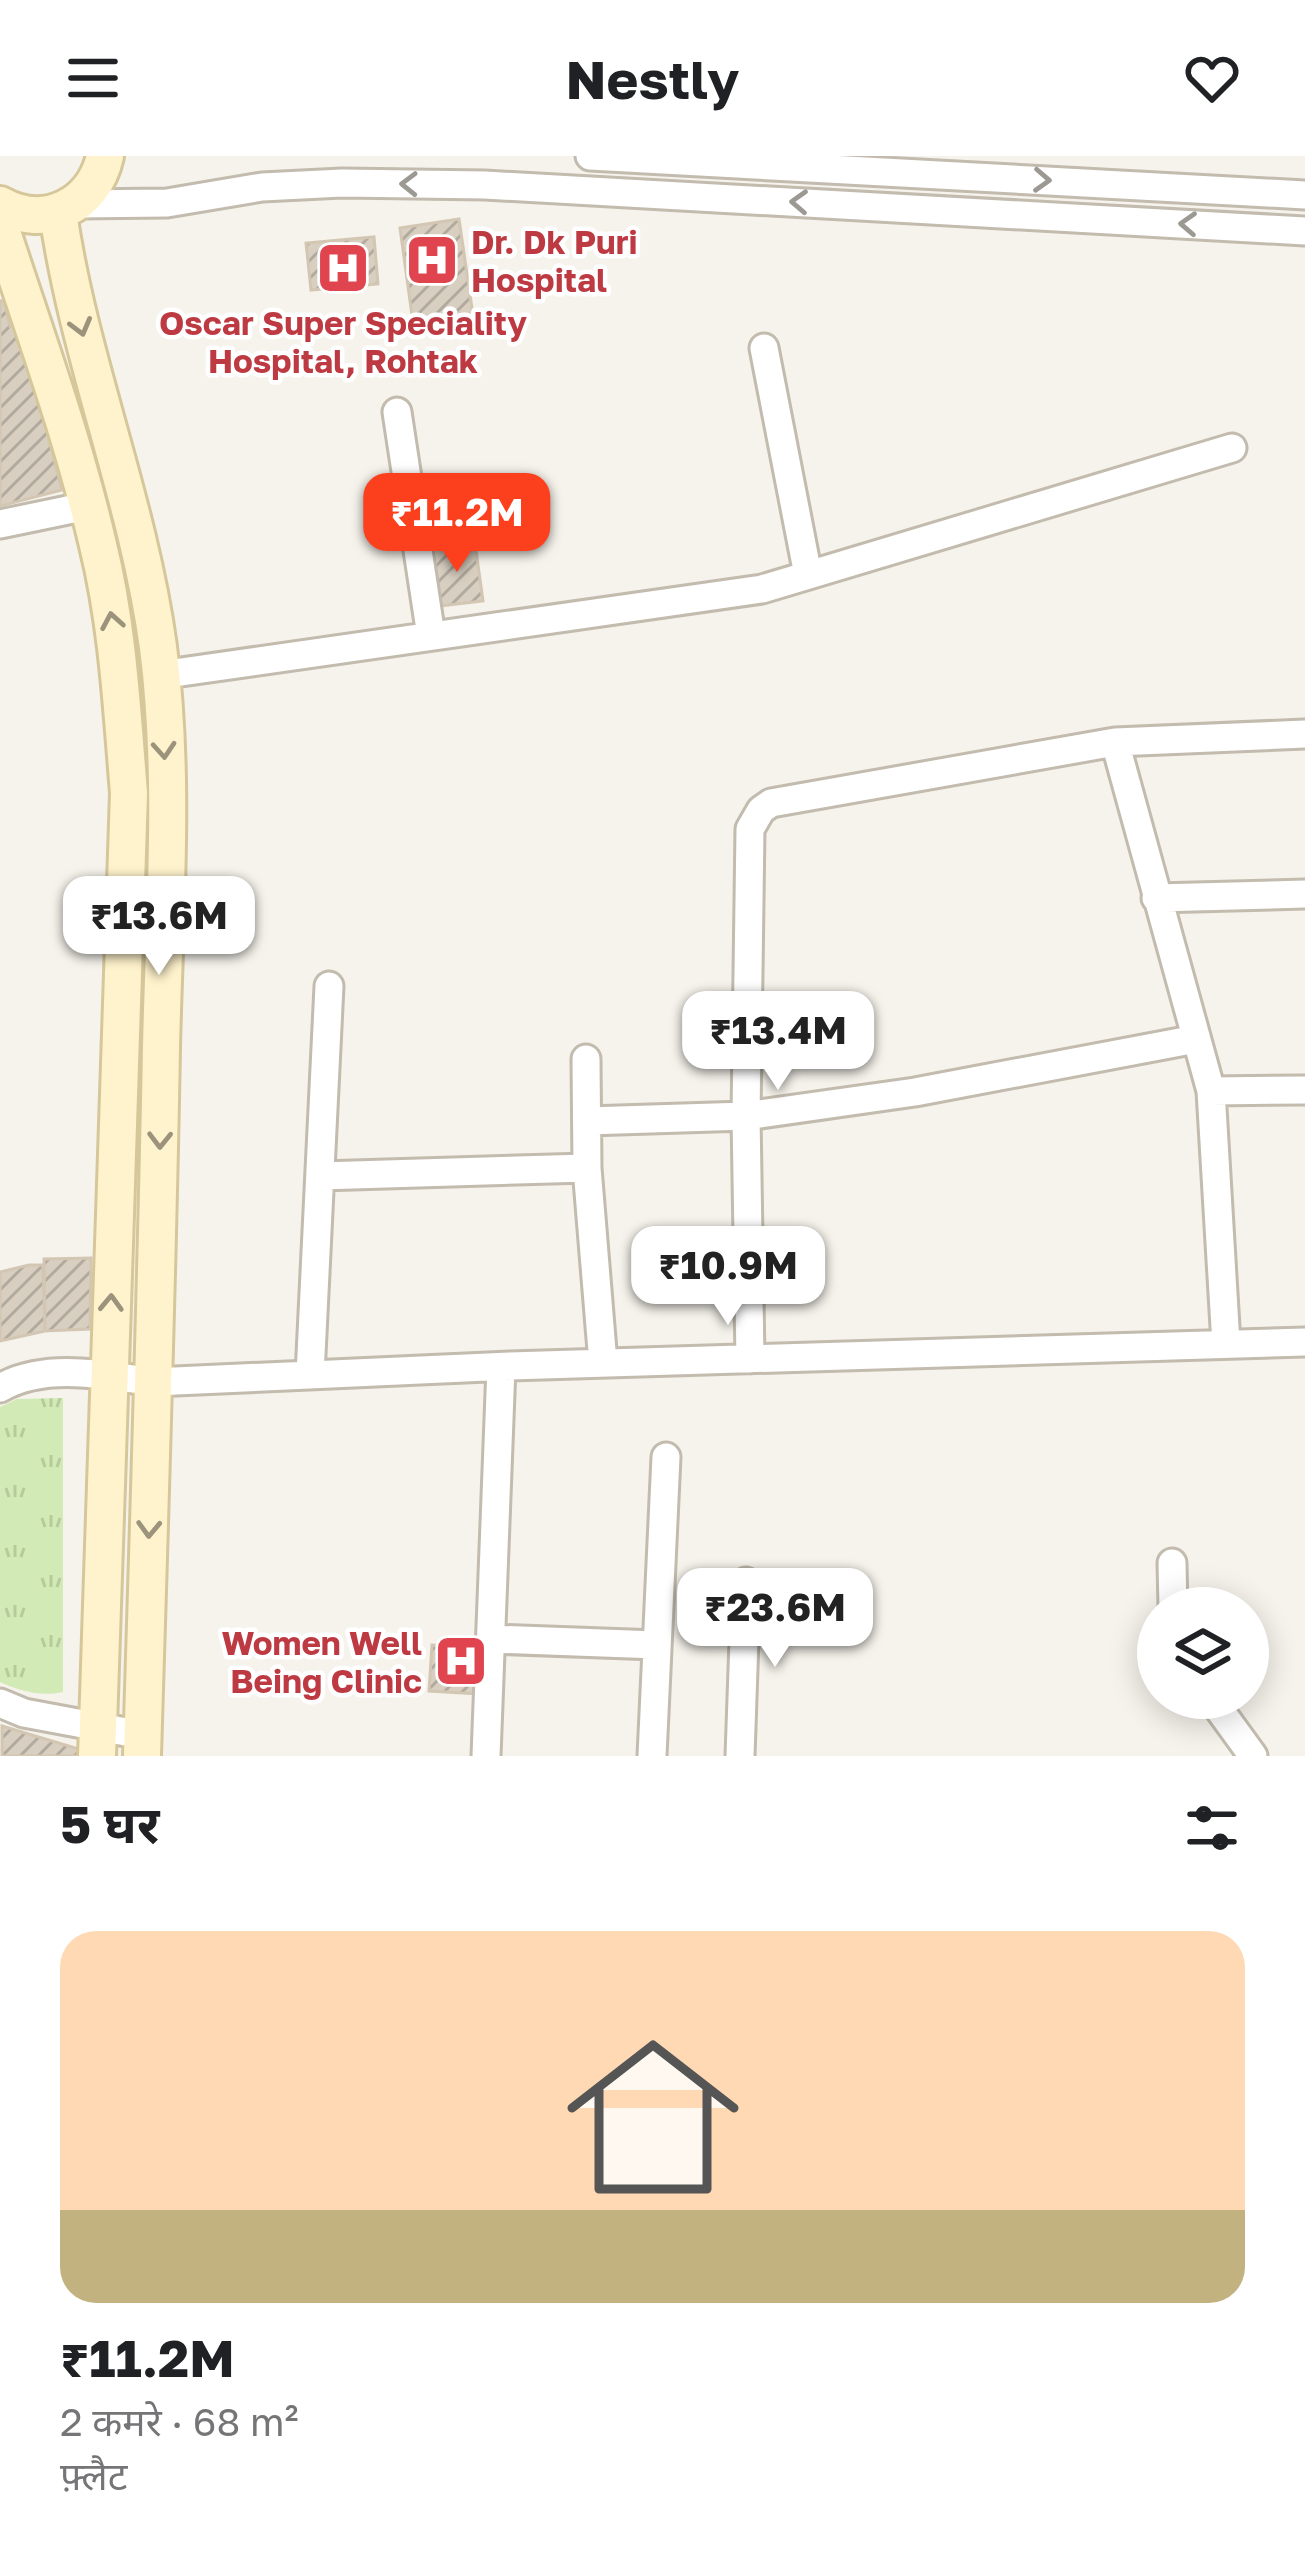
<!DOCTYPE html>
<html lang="hi">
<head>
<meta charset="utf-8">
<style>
	:root { --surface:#fff; --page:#f2f2f2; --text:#202124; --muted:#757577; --line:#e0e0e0; --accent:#fc3f1d }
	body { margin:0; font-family:"Golos Text","Noto Sans Devanagari",sans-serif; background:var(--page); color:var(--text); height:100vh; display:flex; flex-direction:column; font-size:45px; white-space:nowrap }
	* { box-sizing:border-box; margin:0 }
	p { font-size:39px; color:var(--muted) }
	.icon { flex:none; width:66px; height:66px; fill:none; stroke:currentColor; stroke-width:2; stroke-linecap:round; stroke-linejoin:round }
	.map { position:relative; height:1600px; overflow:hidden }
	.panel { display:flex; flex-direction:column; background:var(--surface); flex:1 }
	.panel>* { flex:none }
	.controls { position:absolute; left:1137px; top:1431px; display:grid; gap:24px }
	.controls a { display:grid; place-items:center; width:132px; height:132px; border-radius:50%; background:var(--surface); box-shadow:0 6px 30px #0003; font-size:60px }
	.price { position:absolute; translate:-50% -102px; padding:0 27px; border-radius:24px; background:#fff; color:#222; font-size:39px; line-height:78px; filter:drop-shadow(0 3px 6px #0008) }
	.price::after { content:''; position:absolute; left:50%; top:72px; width:36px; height:27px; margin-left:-18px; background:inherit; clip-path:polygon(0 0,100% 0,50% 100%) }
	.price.active { background:var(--accent); color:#fff }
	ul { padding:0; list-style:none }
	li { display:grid; align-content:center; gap:24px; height:636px; padding:0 60px }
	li+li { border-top:3px solid var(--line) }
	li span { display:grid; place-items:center; height:372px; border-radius:36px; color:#555 }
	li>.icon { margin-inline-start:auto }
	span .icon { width:216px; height:216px; fill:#fffc; stroke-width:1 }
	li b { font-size:51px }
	h2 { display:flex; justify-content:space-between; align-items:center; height:144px; padding:0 60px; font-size:51px }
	header { display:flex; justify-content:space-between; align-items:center; height:156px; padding:0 60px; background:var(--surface); font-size:54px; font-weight:700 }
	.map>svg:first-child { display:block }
	.grass { fill:url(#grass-tufts) }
	.building { fill:url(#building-hatch); stroke:#d3c7b4; stroke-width:3 }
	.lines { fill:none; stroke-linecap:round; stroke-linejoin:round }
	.minor-casing { stroke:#c2bbae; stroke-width:33 }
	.secondary-casing { stroke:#d6c79b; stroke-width:42 }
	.minor { stroke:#fff; stroke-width:27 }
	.secondary { stroke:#fff3cd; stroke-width:36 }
	.oneway { stroke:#9c9892 }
	.oneway2 { stroke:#9c937c }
	.labels { text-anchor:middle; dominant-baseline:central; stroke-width:9; stroke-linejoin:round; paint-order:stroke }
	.health-label { font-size:33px; font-weight:bold; fill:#be3a42; stroke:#fff; text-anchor:start }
</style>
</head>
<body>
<header><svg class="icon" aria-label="menu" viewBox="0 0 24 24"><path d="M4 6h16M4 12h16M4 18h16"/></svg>Nestly<svg class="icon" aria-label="heart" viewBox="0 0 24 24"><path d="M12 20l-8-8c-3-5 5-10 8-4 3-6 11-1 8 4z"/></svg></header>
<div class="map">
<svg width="1305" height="1600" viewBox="0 0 1305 1600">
	<defs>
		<pattern id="grass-tufts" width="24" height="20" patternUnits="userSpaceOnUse" patternTransform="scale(3)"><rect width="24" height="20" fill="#d2eab5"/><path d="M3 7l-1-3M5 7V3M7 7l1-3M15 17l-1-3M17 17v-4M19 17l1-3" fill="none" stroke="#b6ca9c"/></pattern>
		<pattern id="building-hatch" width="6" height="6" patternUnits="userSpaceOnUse" patternTransform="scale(3)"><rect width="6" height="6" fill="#d8cfc1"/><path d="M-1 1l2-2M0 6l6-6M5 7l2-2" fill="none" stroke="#b1aa9e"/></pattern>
	</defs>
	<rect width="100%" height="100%" fill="#f6f3ec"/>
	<path class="grass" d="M63,1242V1536C41,1541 20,1535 0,1526V1251L17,1243Z"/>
	<path class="building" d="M459,63L473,159L413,167L400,72Z
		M374,81L378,128L311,134L306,87Z
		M4,144L10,170L19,167L62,334L0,350V145Z
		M475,387L483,445L439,450L432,392Z
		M91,1102L90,1173L45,1175L44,1103Z
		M29,1109H43L45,1175L0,1185V1116Z
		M432,1489L481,1492L479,1538L429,1535Z
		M2,1570L79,1593V1600H2Z"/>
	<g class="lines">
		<g class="minor-casing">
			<path id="minor" d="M590,0L1305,39
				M76,48L167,47L262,31L342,27L485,29L1305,75
				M764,192L808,419
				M397,256L431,480
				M0,368L87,350
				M160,519L762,433L1232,292
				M1115,586L1211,935L1226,1188
				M1156,742L1305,738
				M586,903L587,1012L603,1207
				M1211,935L1305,934
				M587,965L746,960L915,936L1196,883
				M320,1020L587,1012
				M750,1203L746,960L750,673L761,654L771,647L1115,586L1305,578
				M310,1219L329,830
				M0,1232C45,1206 105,1219 153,1226L510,1210L1305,1186
				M1172,1407L1173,1452
				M491,1483L657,1489
				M1211,1542L1253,1600
				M0,1547L24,1557L142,1579
				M486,1600L501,1211
				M652,1600L666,1301
				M740,1600L746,1426"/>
		</g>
		<g class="secondary-casing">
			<path id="secondary" d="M0,49C45,74 94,50 105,0
				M58,57C79,204 138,343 158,491C175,623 164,758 161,891C157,1127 149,1364 142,1600
				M0,70C34,175 73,281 98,389C118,470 122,554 129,637L97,1600"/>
		</g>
		<use href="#minor" class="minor"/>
		<use href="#secondary" class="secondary"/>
	</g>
	<defs><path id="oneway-chevron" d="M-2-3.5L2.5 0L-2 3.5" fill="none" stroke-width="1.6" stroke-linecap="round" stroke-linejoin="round" transform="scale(3)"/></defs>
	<g class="oneway">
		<use href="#oneway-chevron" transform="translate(1042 24) rotate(3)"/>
		<use href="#oneway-chevron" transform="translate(409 28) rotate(-179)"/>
		<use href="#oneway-chevron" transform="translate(799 46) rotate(-177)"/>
		<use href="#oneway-chevron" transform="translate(1188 68) rotate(-177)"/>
	</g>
	<g class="oneway2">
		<use href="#oneway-chevron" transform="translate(81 171) rotate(75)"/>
		<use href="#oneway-chevron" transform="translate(112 465) rotate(-100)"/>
		<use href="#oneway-chevron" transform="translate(164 594) rotate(86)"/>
		<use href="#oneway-chevron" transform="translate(160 984) rotate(91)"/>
		<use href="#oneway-chevron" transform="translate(111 1147) rotate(-88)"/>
		<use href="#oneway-chevron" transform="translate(149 1373) rotate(92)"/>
	</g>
	<defs>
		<g id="hospital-square" transform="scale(2.7)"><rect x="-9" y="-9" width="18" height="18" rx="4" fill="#e0444e" stroke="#fff"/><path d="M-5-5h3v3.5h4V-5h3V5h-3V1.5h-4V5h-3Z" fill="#fff"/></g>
	</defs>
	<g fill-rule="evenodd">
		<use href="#hospital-square" x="432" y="104"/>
		<use href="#hospital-square" x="343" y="112"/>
		<use href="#hospital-square" x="461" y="1505"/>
	</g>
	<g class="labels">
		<g class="health-label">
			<text x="471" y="85">Dr. Dk Puri<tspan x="471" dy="38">Hospital</tspan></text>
			<text x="343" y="166" text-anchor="middle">Oscar Super Speciality<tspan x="343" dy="38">Hospital, Rohtak</tspan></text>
			<text x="422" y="1486" text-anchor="end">Women Well<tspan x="422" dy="38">Being Clinic</tspan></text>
		</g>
	</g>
</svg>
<div class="controls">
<a><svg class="icon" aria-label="layers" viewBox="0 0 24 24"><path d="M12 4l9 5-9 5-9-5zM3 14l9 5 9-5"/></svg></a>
</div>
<b class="price active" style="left:457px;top:419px">₹11.2M</b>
<b class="price" style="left:159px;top:822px">₹13.6M</b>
<b class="price" style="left:778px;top:937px">₹13.4M</b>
<b class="price" style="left:728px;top:1172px">₹10.9M</b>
<b class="price" style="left:775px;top:1514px">₹23.6M</b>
</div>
<section class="panel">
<h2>5 घर<svg class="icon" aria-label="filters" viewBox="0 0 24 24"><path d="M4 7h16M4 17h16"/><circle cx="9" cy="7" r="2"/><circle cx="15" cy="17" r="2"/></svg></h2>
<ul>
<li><span style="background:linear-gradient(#ffd9b3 75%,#c2b280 0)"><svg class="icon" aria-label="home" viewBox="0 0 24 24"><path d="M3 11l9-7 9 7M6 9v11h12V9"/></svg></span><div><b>₹11.2M</b><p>2 कमरे · 68 m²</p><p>फ़्लैट</p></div></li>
</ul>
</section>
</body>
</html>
